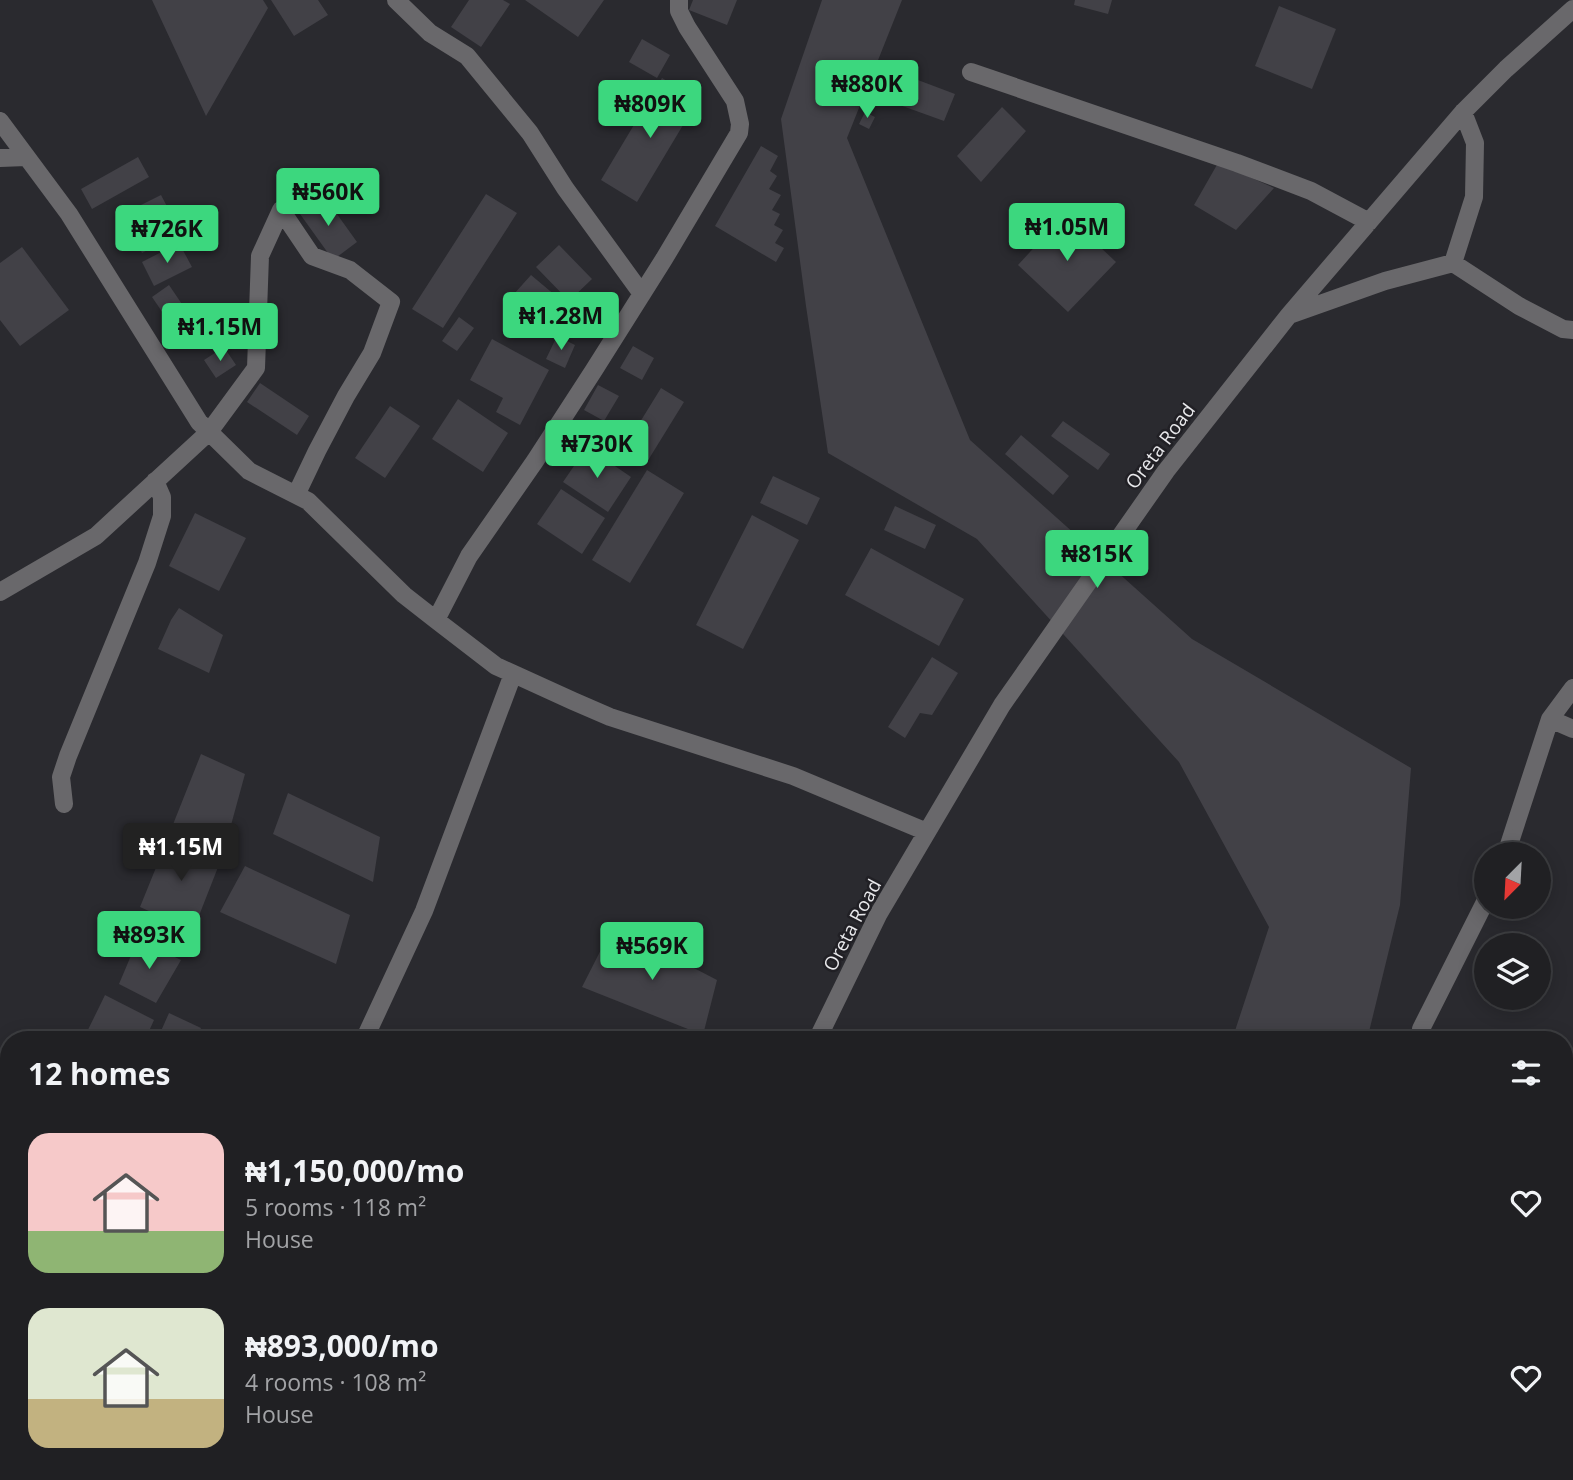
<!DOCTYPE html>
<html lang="en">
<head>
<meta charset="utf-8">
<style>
	:root { --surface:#202023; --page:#28282b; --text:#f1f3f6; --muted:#a2a3a6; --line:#3d3e41; --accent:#3cd77e }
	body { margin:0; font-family:"Open Sans",sans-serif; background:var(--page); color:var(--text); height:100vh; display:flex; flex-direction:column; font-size:26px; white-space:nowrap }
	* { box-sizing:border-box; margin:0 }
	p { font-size:23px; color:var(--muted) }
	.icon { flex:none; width:38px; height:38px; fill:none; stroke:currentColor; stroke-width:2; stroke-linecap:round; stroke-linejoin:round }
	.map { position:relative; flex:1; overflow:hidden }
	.sheet { position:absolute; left:0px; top:1031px; width:1573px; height:450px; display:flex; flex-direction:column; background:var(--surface); border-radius:28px 28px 0 0; box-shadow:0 4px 18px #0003,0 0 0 2px var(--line) }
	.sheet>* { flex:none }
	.needle { width:46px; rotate:204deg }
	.tools { position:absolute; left:1474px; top:842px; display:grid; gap:14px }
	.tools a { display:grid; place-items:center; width:77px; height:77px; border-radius:50%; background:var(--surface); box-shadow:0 4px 18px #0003,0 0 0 2px var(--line); font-size:35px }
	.price { position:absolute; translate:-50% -60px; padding:0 16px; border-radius:7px; background:var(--accent); color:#111; font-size:23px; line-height:46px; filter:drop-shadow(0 2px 4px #0008) }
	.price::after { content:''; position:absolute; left:50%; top:42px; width:21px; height:16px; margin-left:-10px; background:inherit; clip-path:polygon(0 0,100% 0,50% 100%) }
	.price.on { background:#222; color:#fff }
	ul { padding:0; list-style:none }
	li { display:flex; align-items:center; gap:21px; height:175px; padding:0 28px }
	li span { display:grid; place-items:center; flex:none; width:196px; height:140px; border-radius:21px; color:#555 }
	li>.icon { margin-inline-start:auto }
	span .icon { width:84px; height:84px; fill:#fffc; stroke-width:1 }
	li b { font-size:30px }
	h2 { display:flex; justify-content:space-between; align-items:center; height:84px; padding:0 28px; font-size:30px }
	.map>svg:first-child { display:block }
	.building { fill:#424147 }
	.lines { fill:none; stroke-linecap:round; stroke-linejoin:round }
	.minor { stroke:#69686b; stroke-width:18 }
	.labels { text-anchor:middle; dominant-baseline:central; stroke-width:5; stroke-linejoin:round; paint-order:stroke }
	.street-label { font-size:19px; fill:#e8e8eb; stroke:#212025 }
</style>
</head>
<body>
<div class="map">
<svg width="1573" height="1480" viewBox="0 0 1573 1480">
	<rect width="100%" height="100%" fill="#2a2a2f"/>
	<path class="building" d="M152,0H263L268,8L206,116Z
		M271,0H318L328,15L294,36Z
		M469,0H503L510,4L481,47L451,27Z
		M525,0H604L578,37Z
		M693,0H737L727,25L689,10Z
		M822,0H902L847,138L970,440L1192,639L1411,768L1400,905L1367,1040H1232L1269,927L1179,762L977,539L828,453L806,306L781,119Z
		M1075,0H1112L1108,14L1074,5Z
		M1279,6L1336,29L1312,89L1255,66Z
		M642,39L670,55L657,78L629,62Z
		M894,71L955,94L944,121L883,99Z
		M662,78L698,100L637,202L601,180Z
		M1002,107L1026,131L981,182L957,156Z
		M865,112L875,117L869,129L859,124Z
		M761,146L778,156L770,171L777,176L769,189L781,195L772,210L780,214L774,225L783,230L775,243L784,248L776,262L715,226Z
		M138,157L149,177L92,209L81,189Z
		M1218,163L1274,188L1236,230L1194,205Z
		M486,194L517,213L443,328L412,309Z
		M161,195L181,233L142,253L123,214Z
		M324,196L357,242L333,260L300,214Z
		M1065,214L1116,262L1068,312L1018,265Z
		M179,243L192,267L154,286L142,262Z
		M559,245L592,279L569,301L536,267Z
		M22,247L69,310L20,346L0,320V263Z
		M531,275L556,296L539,315L514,294Z
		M169,285L186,310L169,322L152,297Z
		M201,310L209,324L179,340L172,327Z
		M459,317L474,328L457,351L442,341Z
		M557,336L575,345L565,368L546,359Z
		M492,339L549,370L520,425L496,412L503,398L470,380Z
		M633,346L654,358L642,380L620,368Z
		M224,347L236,365L216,378L204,360Z
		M260,383L309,416L297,435L247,402Z
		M598,385L619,396L604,421L584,410Z
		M661,388L684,402L647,462L624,448Z
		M458,399L508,433L483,472L432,439Z
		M390,406L420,426L385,478L355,458Z
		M1063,421L1110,454L1098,470L1051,436Z
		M1021,435L1069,476L1053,495L1005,454Z
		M587,447L631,477L608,512L563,482Z
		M647,470L684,493L630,583L592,560Z
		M773,476L820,498L807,525L760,503Z
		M561,489L605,518L582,554L537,524Z
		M895,506L936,525L925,549L884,530Z
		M195,513L246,538L219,591L169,566Z
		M752,515L799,540L743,649L696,625Z
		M871,548L964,599L939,646L845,595Z
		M179,608L223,635L209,673L158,649L171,620Z
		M932,657L958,673L932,715L920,713L905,738L888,727Z
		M201,754L245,774L225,847L172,827Z
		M288,793L380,837L373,882L273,834Z
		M168,838L222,857L193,931L140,907Z
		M245,866L350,915L336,964L220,912Z
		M613,926L717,980L703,1035L582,987Z
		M138,939L181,960L156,1003L119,984Z
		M105,995L154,1020L145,1040H83Z
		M169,1013L201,1028L196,1040H157Z
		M1566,1354H1573V1397L1564,1394V1363Z
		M3,1382L9,1385V1465L0,1461V1389Z
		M428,1472H475L472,1480H425Z
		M533,1472H558L557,1480Z
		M1215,1472H1258L1256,1480H1211Z"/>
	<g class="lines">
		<path class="minor" d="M396,0L430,33L467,56L530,133L565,188L642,294
			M971,72L1237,163L1311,191L1369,222
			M0,121L69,214L199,422L249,471L308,501L404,595L436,620L496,666L573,701L610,717L793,776L927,832
			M0,158L26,157
			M1453,263L1474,197L1475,143L1463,112
			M1292,314L1385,281L1453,263L1519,306L1563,329L1573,330
			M0,592L96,536L209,432L256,368L260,256L281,210L312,256L350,270L391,302L372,353L346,396L317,451L296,495
			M436,620L469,556L535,461L594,370L664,259L739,133L740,124L735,101L687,27L679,11V0
			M1550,719L1573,729
			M64,804L61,777L68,756L147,563L162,516V497L155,481
			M1506,854L1550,719L1573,688
			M364,1040L424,911L513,674
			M817,1040L878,915L1002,705L1166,471L1289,315L1463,112L1506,69L1573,9
			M1424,1040L1421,1029L1486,900
			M1564,1124L1573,1128
			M0,1169L9,1157
			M835,1472L879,1480
			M1448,1472L1464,1480
			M248,1480L251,1472
			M683,1480L684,1472
			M1166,1480L1170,1472"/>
	</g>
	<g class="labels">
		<g class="street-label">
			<text transform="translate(1160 446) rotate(-53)">Oreta Road</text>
			<text transform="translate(852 925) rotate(-62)">Oreta Road</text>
		</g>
	</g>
</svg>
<div class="tools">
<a><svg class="needle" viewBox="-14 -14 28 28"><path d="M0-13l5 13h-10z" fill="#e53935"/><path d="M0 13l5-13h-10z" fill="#a2a3a6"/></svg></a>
<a><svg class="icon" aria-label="layers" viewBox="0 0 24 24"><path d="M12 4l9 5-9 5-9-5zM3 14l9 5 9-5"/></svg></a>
</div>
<b class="price" style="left:867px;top:120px">₦880K</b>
<b class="price" style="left:650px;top:140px">₦809K</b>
<b class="price" style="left:328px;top:228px">₦560K</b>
<b class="price" style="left:1067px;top:263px">₦1.05M</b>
<b class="price" style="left:167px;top:265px">₦726K</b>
<b class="price" style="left:561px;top:352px">₦1.28M</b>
<b class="price" style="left:220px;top:363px">₦1.15M</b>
<b class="price" style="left:597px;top:480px">₦730K</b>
<b class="price" style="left:1097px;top:590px">₦815K</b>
<b class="price on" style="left:181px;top:883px">₦1.15M</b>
<b class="price" style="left:149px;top:971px">₦893K</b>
<b class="price" style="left:652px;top:982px">₦569K</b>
<section class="sheet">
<h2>12 homes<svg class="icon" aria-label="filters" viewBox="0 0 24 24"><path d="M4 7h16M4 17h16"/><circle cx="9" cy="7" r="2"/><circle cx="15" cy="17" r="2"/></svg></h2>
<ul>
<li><span style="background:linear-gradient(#f6c9c9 70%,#8fb573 0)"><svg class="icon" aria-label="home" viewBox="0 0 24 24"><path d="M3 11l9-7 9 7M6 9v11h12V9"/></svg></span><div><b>₦1,150,000/mo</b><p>5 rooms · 118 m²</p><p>House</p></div><svg class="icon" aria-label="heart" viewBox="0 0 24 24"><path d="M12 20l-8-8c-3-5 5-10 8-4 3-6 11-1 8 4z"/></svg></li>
<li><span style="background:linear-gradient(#dfe7d0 65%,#c2b280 0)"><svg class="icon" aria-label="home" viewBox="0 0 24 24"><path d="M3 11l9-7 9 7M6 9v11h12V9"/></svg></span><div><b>₦893,000/mo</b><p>4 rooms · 108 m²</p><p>House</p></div><svg class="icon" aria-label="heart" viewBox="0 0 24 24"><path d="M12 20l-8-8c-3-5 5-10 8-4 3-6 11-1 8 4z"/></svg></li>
</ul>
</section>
</div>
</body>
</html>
